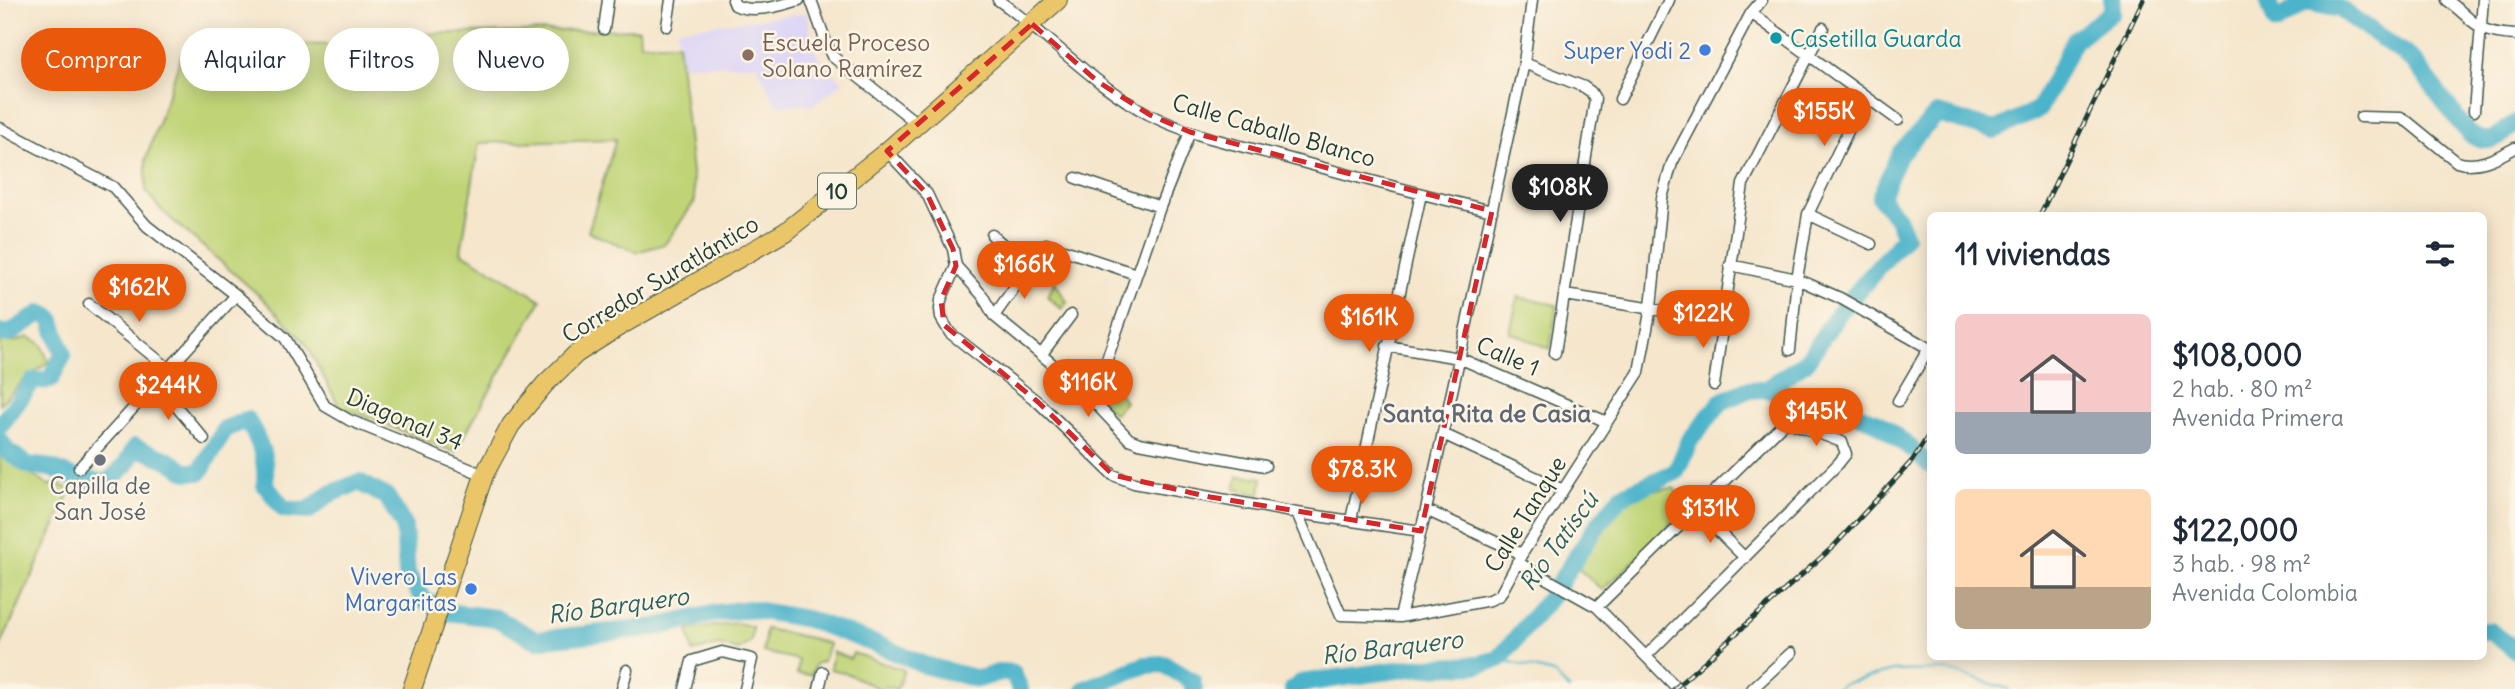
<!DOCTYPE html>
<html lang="es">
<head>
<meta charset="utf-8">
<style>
	:root { --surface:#fff; --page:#f2f2f3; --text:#1f2937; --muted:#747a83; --accent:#ea580c }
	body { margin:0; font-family:Delius,sans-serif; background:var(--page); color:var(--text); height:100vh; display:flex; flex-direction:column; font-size:26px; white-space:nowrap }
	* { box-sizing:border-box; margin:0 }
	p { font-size:23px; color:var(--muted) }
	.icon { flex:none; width:38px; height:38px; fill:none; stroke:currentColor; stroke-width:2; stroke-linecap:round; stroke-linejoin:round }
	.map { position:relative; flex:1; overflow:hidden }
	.details { position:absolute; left:1927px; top:212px; width:560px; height:448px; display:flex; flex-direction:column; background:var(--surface); border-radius:10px; box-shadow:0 4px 18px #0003 }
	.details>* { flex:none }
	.banner { position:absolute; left:21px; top:28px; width:665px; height:63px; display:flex; gap:14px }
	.price { position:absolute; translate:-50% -60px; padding:0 16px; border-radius:24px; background:var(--accent); color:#fff; font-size:23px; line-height:46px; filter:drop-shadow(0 2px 4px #0008) }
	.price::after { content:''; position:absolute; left:50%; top:42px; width:21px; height:16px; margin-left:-10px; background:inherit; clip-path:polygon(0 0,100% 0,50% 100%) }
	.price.selected { background:#222; color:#fff }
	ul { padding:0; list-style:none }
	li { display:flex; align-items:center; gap:21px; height:175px; padding:0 28px }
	li span { display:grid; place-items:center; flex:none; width:196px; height:140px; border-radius:10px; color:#555 }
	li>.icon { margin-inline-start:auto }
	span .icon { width:84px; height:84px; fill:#fffc; stroke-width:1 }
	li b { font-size:30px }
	h2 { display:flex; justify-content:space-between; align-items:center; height:84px; padding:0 28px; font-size:30px }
	.pill { padding:0 24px; border-radius:32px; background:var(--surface); box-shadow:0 4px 18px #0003; font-size:24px; line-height:63px }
	.pill.selected { background:var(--accent); color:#fff }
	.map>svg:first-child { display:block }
	.built { fill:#ddd5f6 }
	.green { fill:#c0d477; stroke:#708856; stroke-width:2 }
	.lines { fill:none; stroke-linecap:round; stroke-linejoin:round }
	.stream { stroke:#4bb3ca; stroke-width:2.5 }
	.river { stroke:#4bb3ca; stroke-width:18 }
	.street-casing { stroke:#3f564b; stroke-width:13 }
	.primary-casing { stroke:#3f564b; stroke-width:20 }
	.street { stroke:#fff; stroke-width:10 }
	.primary { stroke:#ebc669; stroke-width:18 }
	.rail-casing { stroke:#1f3d34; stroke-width:5 }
	.rail { stroke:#fcf5e5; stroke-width:2.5; stroke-dasharray:8; stroke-linecap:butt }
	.marked { fill:none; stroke:#d62828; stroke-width:5; stroke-dasharray:14 9; stroke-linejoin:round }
	.culture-dot { fill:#0f9aa8; stroke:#fcf5e5; stroke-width:2.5 }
	.shop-dot { fill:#3f7fe0; stroke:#fcf5e5; stroke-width:2.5 }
	.education-dot { fill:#8d6e63; stroke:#fcf5e5; stroke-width:2.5 }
	.worship-dot { fill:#6b7280; stroke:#fcf5e5; stroke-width:2.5 }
	.labels { text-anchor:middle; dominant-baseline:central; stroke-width:5; stroke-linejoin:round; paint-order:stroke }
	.shield { fill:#fcf5e5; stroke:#617469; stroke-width:2 }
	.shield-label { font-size:21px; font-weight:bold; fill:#1f3d34 }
	.culture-label { font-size:23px; fill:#0d838f; stroke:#fcf5e5; text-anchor:start }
	.education-label { font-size:23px; fill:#785e54; stroke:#fcf5e5; text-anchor:start }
	.shop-label { font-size:23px; fill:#366cbe; stroke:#fcf5e5; text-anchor:end }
	.street-label { font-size:23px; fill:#1f3d34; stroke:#fcf5e5 }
	.worship-label { font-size:23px; fill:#5b616d; stroke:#fcf5e5 }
	.neighbourhood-label { font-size:24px; font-weight:bold; fill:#5e6775; stroke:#fcf5e5 }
	.water-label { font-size:24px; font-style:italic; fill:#2c6061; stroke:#fcf5e5 }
</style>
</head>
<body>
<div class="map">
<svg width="2515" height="689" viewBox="0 0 2515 689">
	<rect width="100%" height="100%" fill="#fcf5e5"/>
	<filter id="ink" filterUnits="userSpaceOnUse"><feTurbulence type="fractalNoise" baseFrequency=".0143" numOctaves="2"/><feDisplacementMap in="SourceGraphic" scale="14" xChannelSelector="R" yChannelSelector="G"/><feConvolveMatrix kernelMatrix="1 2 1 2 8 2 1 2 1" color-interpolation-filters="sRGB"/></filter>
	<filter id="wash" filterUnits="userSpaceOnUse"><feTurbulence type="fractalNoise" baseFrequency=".00686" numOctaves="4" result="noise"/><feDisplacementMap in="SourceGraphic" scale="28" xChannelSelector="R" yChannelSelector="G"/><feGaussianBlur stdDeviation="1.57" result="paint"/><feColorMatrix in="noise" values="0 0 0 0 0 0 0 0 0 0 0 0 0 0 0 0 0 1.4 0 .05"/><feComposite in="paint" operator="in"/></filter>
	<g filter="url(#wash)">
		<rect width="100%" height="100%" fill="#f5e6cc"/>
		<path class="built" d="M807,13L813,49L821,60L843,82L814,105H776L757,65H680L677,29Z"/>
		<path class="green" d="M639,29L640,43H678L695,201L665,244L637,252L588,232L616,139L479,143L461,252L541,300L455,452L339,406L305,342L261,297L160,209L146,191V159L182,54L204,43L403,46L414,42L418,34Z
			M1055,282L1067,302L1062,309L1047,296Z
			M1518,297L1557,305L1550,349L1510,332Z
			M29,337L41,344L49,362L25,379L0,404V341L12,342Z
			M1110,378L1125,402L1114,414L1094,393Z
			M0,454L48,485L58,484L71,490L0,647Z
			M1238,476L1262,478L1260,495L1235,489Z
			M1674,488L1687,507L1640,556L1602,590L1571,562L1616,494Z
			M737,623L753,627L751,641L739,650L718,645L693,652L688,630Z
			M766,629L810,638L829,644L823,661L815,664L811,675L797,674L799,660L763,652Z
			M833,652L850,659L853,653L904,670L897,689L885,686L880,689L846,673L830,669Z"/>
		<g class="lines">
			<path class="stream" d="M1499,659L1553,673L1569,689
				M1836,689L1843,684L1893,671L1947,670L2009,689"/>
			<path class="river" d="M2268,0L2276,22L2305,2L2340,9L2413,60L2468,133C2490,148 2497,137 2515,123
				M0,332L8,334L41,313L51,318L63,355L50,380L33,381L0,426
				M1766,389L1806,362L1838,314L1905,236L1897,218L1880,197L1900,153L1937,114L1995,130L2039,109L2074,41L2112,12V0
				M0,440L7,451L28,465L51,468L77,479L107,483L126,465L135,447L168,460L187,472H200L225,429L247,420C260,441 267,460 265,485L284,509L308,511L328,495L359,482L387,497L404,526L407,574L424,600L447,612L496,618L536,640L657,627L717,613L749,609L807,619L881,646L924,665L978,679L1001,672L1013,673L1020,689
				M1922,458L1930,465
				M2483,631H2490L2515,650
				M1085,689L1145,665L1164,664L1192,681L1194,689
				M1293,689L1301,683L1412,668L1476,665L1499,659L1550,597L1594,530L1621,496L1676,472L1690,440L1721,402L1747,390L1766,389L1853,413L1878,423L1912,449"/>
		</g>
	</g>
	<g filter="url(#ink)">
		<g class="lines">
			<g class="street-casing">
				<path id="street" d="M733,0L735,5C752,14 781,6 799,0
					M811,0L827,45L832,56L918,124
					M998,0C1051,37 1093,85 1150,115C1189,135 1234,144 1276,155C1348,175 1420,194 1492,211
					M2447,0C2476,22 2475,33 2515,35
					M1751,13L1898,120
					M667,26L671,0
					M604,29L608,0
					M1524,63L1584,87L1591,92L1595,99L1555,353
					M1620,99L1669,0
					M2474,111L2483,0
					M2361,117L2401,118L2408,122L2457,162C2477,169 2498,157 2515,148
					M0,128L113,187L147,226L236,295L285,338L325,406L349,420L484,475
					M887,151L927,194L953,249L956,266L941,300L940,309L941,318L950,333L1038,402L1113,475L1134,483L1297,513L1341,615L1400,617L1490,600L1500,595L1522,554L1639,372L1651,307L1662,198L1672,163L1751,13L1762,0
					M1076,178L1160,207
					M1808,214L1871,244
					M992,235L1029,267L994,316
					M1046,244L1136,274
					M1730,265L1797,279L1840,298L1930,349
					M956,266L982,295L994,316L1078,385L1129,439L1139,443L1265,466
					M1565,295L1723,320
					M89,304L169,369
					M1387,346L1459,358L1607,422
					M1790,350L1797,279L1808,214L1865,96
					M1041,355L1071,315
					M1107,359L1160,207L1190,132
					M157,384L204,439
					M1714,385L1743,184L1823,28
					M1898,401L1929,348
					M1443,434L1563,490
					M79,468L236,295
					M1426,510L1522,554
					M1697,510L1745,558
					M1297,513L1421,531
					M1351,520L1421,194
					M1517,562L1597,607L1678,689
					M1597,607L1786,421L1842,442L1846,454L1838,464L1646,656
					M1400,617L1426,510L1524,63L1532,0
					M622,689L627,670
					M685,689L692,661L722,652L752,659L745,689
					M819,689L823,672
					M1752,689L1791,653"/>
			</g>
			<g class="primary-casing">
				<path id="primary" d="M412,689L484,475L511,425L545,384L576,354L620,326L785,232L887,151L1058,0"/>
			</g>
			<use href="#street" class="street"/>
			<use href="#primary" class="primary"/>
			<g class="rail-casing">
				<path id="rail" d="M2040,215L2143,0
					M1674,689L1834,546L1912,461L1930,433"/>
			</g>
			<use href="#rail" class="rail"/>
		</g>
	</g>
	<path class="marked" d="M1032,24L1097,81L1150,115L1190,132L1492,211L1421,531L1210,497L1113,475L1038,402L944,325L941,300L956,266L953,249L927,194L887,151Z"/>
	<circle class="culture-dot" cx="1776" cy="38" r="7"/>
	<g class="shop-dot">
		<circle cx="1705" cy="50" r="7"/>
		<circle cx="471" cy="589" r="7"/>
	</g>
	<circle class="education-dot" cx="748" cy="55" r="7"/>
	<circle class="worship-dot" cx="100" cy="460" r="7"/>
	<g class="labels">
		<rect class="shield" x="818" y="173.5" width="38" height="35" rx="5"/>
		<g class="shield-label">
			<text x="837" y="191">10</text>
		</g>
		<g class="culture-label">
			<text x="1790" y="38">Casetilla Guarda</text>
		</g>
		<g class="education-label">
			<text x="762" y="42">Escuela Proceso<tspan x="762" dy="26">Solano Ramírez</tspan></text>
		</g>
		<g class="shop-label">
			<text x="1691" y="50">Super Yodi 2</text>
			<text x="457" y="576">Vivero Las<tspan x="457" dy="26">Margaritas</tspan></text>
		</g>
		<g class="street-label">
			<text transform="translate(1274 130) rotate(16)">Calle Caballo Blanco</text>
			<text transform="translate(660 279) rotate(-31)">Corredor Suratlántico</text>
			<text transform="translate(1508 356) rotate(23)">Calle 1</text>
			<text transform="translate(405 419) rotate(23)">Diagonal 34</text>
			<text transform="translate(1525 514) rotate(-58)">Calle Tanque</text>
		</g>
		<g class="worship-label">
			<text x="100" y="485">Capilla de<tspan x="100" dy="26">San José</tspan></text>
		</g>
		<g class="neighbourhood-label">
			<text x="1487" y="413">Santa Rita de Casia</text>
		</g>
		<g class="water-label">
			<text transform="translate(1558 541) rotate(-54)">Río Tatiscú</text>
			<text transform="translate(618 605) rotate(-8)">Río Barquero</text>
			<text transform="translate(1392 647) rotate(-7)">Río Barquero</text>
		</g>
	</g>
</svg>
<b class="price" style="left:1824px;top:148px">$155K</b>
<b class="price selected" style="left:1560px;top:224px">$108K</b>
<b class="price" style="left:1024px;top:301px">$166K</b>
<b class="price" style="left:139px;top:324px">$162K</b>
<b class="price" style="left:1703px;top:350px">$122K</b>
<b class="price" style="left:1369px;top:354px">$161K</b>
<b class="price" style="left:1088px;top:419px">$116K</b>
<b class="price" style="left:168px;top:422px">$244K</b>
<b class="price" style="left:1816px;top:448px">$145K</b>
<b class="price" style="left:1362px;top:506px">$78.3K</b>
<b class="price" style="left:1710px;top:545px">$131K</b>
<div class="banner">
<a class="pill selected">Comprar</a>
<a class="pill">Alquilar</a>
<a class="pill">Filtros</a>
<a class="pill">Nuevo</a>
</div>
<section class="details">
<h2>11 viviendas<svg class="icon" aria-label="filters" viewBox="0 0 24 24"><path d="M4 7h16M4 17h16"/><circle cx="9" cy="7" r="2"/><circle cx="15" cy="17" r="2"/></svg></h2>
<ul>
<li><span style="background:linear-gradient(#f6c9c9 70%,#9aa5b1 0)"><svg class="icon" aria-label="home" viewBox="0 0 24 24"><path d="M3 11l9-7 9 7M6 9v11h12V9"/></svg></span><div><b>$108,000</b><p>2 hab. · 80 m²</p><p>Avenida Primera</p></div></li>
<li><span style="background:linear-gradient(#ffd9b3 70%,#b9a48a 0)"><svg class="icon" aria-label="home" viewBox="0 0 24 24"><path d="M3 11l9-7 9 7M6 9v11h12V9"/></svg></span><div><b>$122,000</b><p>3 hab. · 98 m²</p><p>Avenida Colombia</p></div></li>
</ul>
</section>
</div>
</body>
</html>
